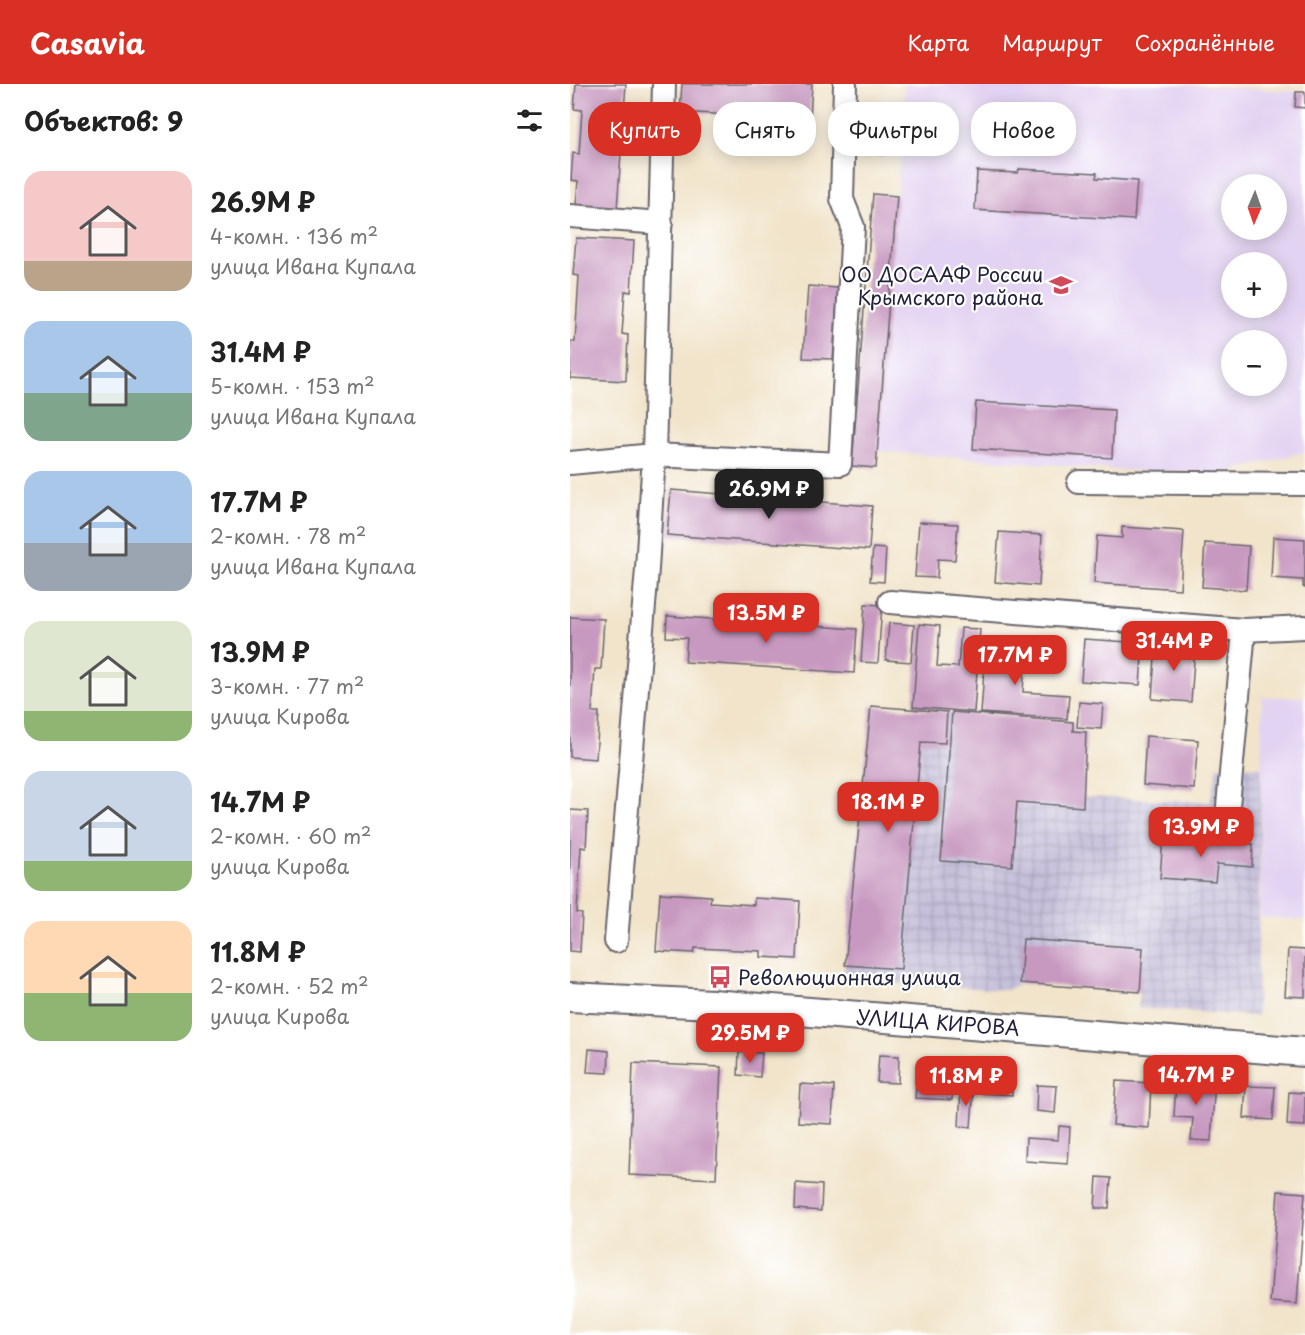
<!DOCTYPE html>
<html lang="ru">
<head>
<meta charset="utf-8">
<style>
	:root { --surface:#fff; --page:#f2f2f2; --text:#222; --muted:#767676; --accent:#d93025 }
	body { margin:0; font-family:"Playpen Sans",sans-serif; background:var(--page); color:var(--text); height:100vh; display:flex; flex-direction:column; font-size:22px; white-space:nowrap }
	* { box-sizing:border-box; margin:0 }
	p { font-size:20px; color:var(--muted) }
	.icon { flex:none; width:33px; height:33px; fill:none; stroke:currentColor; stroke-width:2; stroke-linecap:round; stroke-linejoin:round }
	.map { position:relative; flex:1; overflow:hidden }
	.side { display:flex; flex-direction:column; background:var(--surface); width:570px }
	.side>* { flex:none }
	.top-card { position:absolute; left:18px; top:18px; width:570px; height:54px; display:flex; gap:12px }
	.needle { width:39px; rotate:182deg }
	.buttons { position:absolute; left:651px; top:90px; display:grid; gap:12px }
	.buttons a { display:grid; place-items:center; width:66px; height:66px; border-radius:50%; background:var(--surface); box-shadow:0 3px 15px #0003; font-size:30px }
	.price { position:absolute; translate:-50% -51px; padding:0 14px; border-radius:12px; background:var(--accent); color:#fff; font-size:20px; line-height:39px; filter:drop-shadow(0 2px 3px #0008) }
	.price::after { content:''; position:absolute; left:50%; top:36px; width:18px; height:14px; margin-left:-9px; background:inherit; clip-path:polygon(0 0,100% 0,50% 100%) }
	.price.current { background:#222; color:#fff }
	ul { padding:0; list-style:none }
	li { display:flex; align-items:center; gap:18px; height:150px; padding:0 24px }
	li span { display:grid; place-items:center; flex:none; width:168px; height:120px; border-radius:18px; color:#555 }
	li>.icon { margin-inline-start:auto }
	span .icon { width:72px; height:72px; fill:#fffc; stroke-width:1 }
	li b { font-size:26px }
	h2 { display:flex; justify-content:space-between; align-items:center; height:72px; padding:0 24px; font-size:26px }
	.pill { padding:0 21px; border-radius:24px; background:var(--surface); box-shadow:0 3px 15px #0003; font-size:21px; line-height:54px }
	.pill.current { background:var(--accent); color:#fff }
	header { display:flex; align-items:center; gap:36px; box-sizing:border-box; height:84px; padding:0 30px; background:var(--accent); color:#fff }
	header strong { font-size:28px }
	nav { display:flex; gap:33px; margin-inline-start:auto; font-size:21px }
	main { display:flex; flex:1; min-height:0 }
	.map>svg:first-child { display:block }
	.built { fill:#e3d3f2; fill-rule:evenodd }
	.industrial { fill:url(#industrial-grid) }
	.building { fill:#c798c0 }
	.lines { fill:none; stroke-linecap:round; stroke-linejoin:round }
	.minor-casing { stroke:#6a666d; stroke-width:26 }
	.major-casing { stroke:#6a666d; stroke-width:32 }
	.minor { stroke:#fff; stroke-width:22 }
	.major { stroke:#fff; stroke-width:28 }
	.labels { text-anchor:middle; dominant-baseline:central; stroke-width:4.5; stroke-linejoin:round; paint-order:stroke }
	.poi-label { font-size:20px; fill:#22223b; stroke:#fff; text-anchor:end }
	.street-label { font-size:20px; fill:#22223b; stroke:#fff }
</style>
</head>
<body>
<header>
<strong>Casavia</strong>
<nav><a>Карта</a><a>Маршрут</a><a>Сохранённые</a></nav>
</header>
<main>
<section class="side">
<h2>Объектов: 9<svg class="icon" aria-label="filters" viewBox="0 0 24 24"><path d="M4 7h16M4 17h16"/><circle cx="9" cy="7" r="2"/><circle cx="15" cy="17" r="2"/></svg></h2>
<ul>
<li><span style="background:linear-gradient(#f6c9c9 75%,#b9a48a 0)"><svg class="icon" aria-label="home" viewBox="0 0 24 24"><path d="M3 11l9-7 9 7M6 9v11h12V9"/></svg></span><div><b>26.9M ₽</b><p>4-комн. · 136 m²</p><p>улица Ивана Купала</p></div></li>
<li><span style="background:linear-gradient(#a9c7e8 60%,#7fa58c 0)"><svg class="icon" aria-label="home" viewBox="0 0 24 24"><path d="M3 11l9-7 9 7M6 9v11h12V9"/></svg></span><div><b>31.4M ₽</b><p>5-комн. · 153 m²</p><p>улица Ивана Купала</p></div></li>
<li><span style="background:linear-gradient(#a9c7e8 60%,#9aa5b1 0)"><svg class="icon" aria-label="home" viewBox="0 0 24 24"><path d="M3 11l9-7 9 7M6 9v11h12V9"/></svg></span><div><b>17.7M ₽</b><p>2-комн. · 78 m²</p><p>улица Ивана Купала</p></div></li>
<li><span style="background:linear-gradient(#dfe7d0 75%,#8fb573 0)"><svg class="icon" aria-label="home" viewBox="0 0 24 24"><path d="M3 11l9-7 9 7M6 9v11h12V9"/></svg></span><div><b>13.9M ₽</b><p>3-комн. · 77 m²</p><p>улица Кирова</p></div></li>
<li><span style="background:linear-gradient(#c9d6e8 75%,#8fb573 0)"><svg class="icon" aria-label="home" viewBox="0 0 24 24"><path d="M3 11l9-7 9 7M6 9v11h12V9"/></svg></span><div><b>14.7M ₽</b><p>2-комн. · 60 m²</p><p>улица Кирова</p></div></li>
<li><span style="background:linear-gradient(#ffd9b3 60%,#8fb573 0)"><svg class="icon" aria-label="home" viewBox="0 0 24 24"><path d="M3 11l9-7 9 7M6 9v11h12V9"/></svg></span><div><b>11.8M ₽</b><p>2-комн. · 52 m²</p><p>улица Кирова</p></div></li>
</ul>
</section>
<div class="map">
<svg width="735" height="1251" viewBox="0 0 735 1251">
	<defs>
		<pattern id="industrial-grid" width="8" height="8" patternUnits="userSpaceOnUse" patternTransform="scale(1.5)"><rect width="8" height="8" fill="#c6c0da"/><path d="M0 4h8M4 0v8" fill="none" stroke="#aaa5bc"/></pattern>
	</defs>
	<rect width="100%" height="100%" fill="#fff"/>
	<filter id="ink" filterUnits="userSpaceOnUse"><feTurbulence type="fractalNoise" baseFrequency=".0167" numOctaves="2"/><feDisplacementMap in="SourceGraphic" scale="12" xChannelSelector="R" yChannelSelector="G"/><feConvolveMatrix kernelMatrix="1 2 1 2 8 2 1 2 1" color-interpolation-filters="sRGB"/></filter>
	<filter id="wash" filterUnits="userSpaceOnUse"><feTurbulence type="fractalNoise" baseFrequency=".008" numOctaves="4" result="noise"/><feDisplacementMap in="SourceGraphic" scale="24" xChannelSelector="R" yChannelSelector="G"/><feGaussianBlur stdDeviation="1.35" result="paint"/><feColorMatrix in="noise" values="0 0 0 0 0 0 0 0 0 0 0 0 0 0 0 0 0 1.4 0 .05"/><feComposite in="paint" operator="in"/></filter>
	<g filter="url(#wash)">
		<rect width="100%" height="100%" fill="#f1e4ca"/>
		<path class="built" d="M335,0H606L735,8V368L657,388L549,386L308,367ZM662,100H706V146H662ZM662,178H706V224H662ZM662,256H706V302H662Z
			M692,613H735V836L690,833Z"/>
		<path class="industrial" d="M301,622L503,638V647L516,648L514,713L640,718L648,682L691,683L687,932L568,924L570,908L450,899L437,906L273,896Z"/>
		<g id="blocks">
			<path class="building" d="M6,0H56L47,125L6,122L8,97L1,96L3,69L9,70L12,26L4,25Z
				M112,0H242L240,36L110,28Z
				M726,8H735V24L725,23Z
				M297,28L317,30L313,71L294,69Z
				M449,85L527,89L526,94L567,97L564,136L405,126L407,87L448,89Z
				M303,110L327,112L306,384L282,382Z
				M6,154L64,157L61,208L55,207L52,250L58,251L56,297L0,294V257L5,258L9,192L3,191Z
				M238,202L268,204L263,275L233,274Z
				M406,318L544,326L542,374L403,365Z
				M101,406L302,422L299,466L97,451Z
				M349,438L388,440L385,476L368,475L367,494L345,493Z
				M552,443L614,447L610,505L524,499L527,452L552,454Z
				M429,448L472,451L469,502L425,498Z
				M703,453L735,455V504L733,503V496L701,494Z
				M635,459L679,462L676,506L632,503Z
				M303,464L316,465L314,498L300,497Z
				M295,520L312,521L308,579L291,578Z
				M97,532L287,545L284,589L115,578L117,554L96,553Z
				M0,533L34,535L31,585H25L22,628H29L26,675L0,673Z
				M319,539L344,541L341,578L316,576Z
				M349,540L370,542L367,582L388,583L391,544L410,545L404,628L343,623Z
				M514,555L573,559L570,601L511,597Z
				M416,558L456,561L453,608L499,611L497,635L411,629Z
				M586,559L625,562L621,618L582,615Z
				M509,618L533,620L531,645L507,643Z
				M301,622L377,628L375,659L351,658L331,885L275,881Z
				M382,628L503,638V647L516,648L513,723L447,718L442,782L371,777Z
				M576,652L628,656L624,705L573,701Z
				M0,726L18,727L16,764L11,763L7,829L12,830L10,868L0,867Z
				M593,753L683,760L682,783L647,780L645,798L590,794Z
				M90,809L141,812L140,818L184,821V814L230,817L227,875L191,873V867L125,864L124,869L86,867Z
				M453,855L573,864L570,908L450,899Z
				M718,865L735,866V913L715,912Z
				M19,965L39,967L38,989L17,988Z
				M169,968L192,969L190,993L168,991Z
				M309,971L329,972L328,999L307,998Z
				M348,978L366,979L365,989L384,990L382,1016L345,1014Z
				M63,979L151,983L146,1095L59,1091Z
				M413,981L443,982L442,1011L412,1009Z
				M606,995L645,997L641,1057L621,1056L623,1034L604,1033Z
				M546,997L581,999L579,1044L543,1041Z
				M230,1000L264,1002L262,1040L228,1038Z
				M467,1001L487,1002L485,1029L466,1027Z
				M676,1002L705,1003L703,1036L674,1034Z
				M391,1003H404L401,1043L389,1042Z
				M719,1008L735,1009V1042L717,1041Z
				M489,1042L500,1043L498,1080L455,1077L456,1054L488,1056Z
				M527,1093L541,1094L539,1124H525Z
				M226,1099L252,1101L251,1127L225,1125Z
				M708,1107L735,1109L727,1220L700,1218Z"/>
		</g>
	</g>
	<g filter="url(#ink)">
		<use href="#blocks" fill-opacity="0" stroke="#6a666d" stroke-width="1.5"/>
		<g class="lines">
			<g class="minor-casing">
				<path id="minor" d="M0,132L91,139
					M0,379L84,371L270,380L283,143L272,115L275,0
					M509,398L735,400
					M320,518L674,546L735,543
					M657,733L674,546
					M46,857L77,485L84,371L94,0"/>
			</g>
			<g class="major-casing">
				<path id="major" d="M0,913L142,920L735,968"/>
			</g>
			<use href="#minor" class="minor"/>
			<use href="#major" class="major"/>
		</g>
	</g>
	<defs>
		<g id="university-bare" transform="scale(1.8)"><path d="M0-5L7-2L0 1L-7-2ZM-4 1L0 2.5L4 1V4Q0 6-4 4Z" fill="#d1495b" stroke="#fff" stroke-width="2.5" paint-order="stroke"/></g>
		<g id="bus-bare" transform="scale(1.8)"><path d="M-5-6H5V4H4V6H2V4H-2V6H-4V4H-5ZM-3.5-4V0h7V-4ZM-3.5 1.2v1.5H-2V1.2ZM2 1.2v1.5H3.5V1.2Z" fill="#d1495b" stroke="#fff" stroke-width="2.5" paint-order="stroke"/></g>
	</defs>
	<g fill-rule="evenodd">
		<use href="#university-bare" x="491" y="201"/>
		<use href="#bus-bare" x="150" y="893"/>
	</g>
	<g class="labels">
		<g class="poi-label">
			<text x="473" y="190">ОО ДОСААФ России<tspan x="473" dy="23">Крымского района</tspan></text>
			<text x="168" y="893" text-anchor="start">Революционная улица</text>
		</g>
		<g class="street-label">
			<text transform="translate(368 938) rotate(4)">УЛИЦА КИРОВА</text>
		</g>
	</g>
</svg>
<div class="buttons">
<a><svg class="needle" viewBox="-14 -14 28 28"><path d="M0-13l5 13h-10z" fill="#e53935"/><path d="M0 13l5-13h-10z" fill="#767676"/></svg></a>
<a>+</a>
<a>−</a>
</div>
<b class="price current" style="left:199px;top:436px">26.9M ₽</b>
<b class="price" style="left:196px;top:560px">13.5M ₽</b>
<b class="price" style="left:604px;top:588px">31.4M ₽</b>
<b class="price" style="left:445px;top:602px">17.7M ₽</b>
<b class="price" style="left:318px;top:749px">18.1M ₽</b>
<b class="price" style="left:631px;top:774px">13.9M ₽</b>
<b class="price" style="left:180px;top:980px">29.5M ₽</b>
<b class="price" style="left:626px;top:1022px">14.7M ₽</b>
<b class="price" style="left:396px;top:1023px">11.8M ₽</b>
<div class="top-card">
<a class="pill current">Купить</a>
<a class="pill">Снять</a>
<a class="pill">Фильтры</a>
<a class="pill">Новое</a>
</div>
</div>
</main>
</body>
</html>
